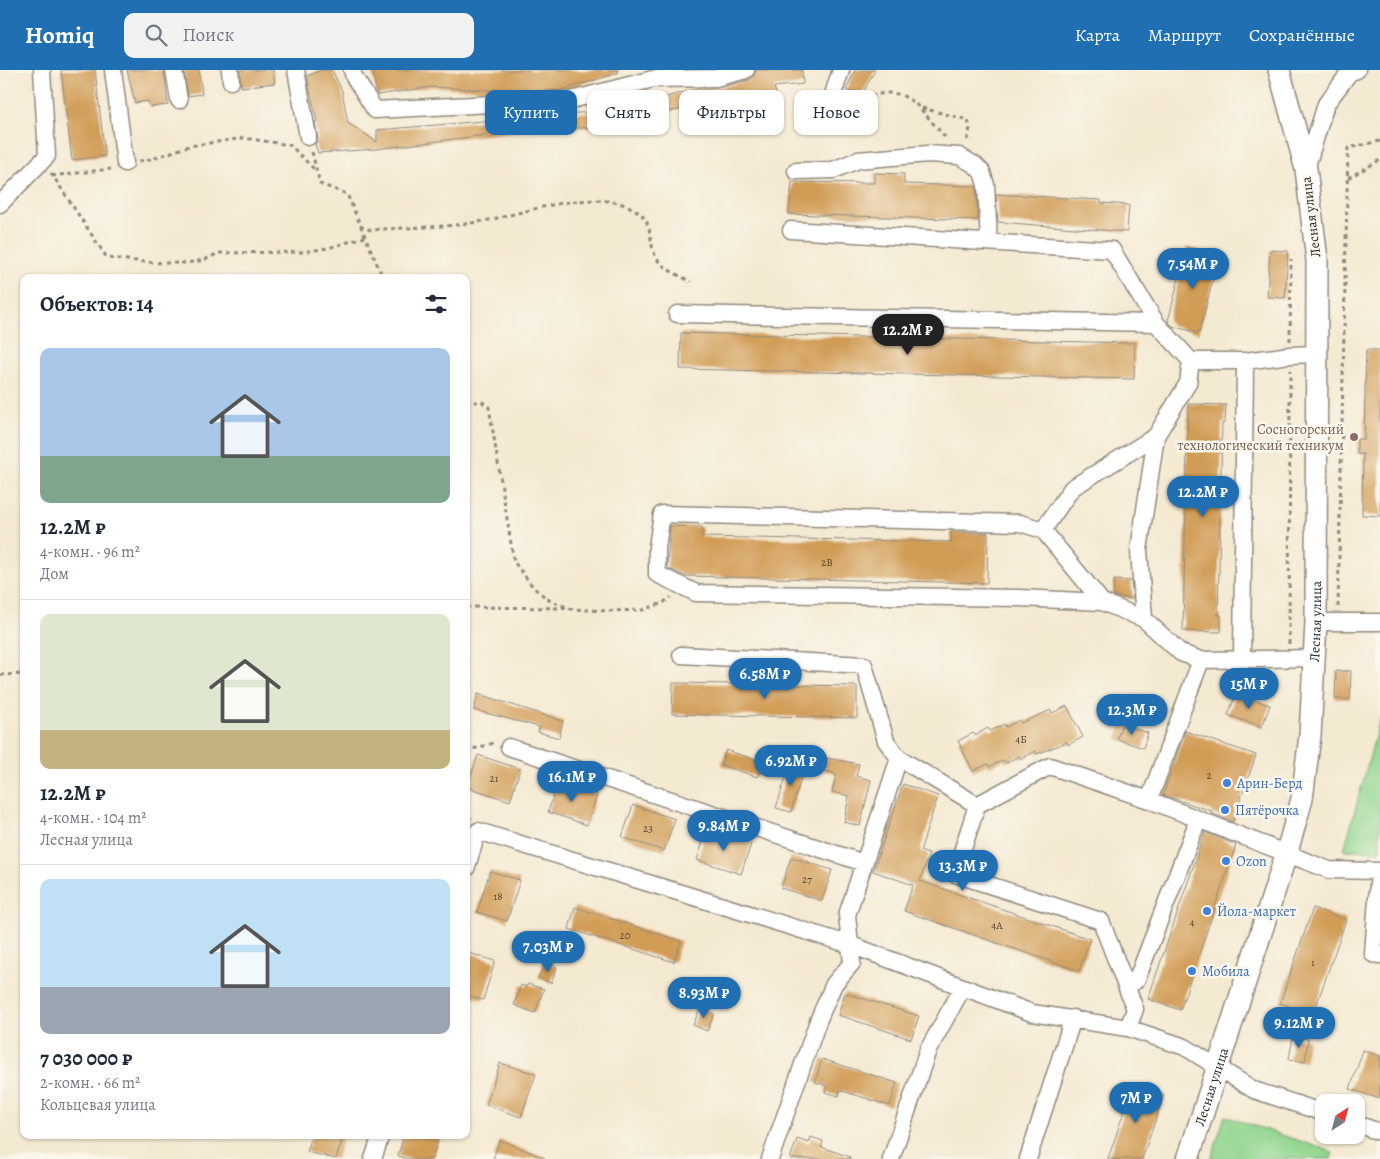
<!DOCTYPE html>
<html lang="ru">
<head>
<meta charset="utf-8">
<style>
	:root { --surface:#fff; --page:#f2f2f3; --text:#1f2937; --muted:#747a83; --line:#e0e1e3; --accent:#1f6fb2 }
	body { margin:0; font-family:Alegreya,serif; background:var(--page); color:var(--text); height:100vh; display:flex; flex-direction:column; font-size:19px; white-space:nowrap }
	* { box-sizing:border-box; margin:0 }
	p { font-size:16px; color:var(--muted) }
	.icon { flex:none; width:28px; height:28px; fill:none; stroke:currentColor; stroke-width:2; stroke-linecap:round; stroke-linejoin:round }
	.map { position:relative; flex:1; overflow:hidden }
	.details { position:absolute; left:20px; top:204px; width:450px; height:865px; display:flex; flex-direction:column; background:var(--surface); border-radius:10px; box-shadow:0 1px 4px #0004 }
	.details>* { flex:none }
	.banner { position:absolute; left:485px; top:20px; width:475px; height:45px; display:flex; gap:10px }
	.needle { width:32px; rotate:36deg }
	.buttons { position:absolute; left:1315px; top:1024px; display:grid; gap:10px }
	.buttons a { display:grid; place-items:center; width:50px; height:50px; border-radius:10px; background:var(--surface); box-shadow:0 1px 4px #0004; font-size:25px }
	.price { position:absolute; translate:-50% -42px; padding:0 11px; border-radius:18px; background:var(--accent); color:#fff; font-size:16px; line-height:32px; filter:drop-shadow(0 1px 2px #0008) }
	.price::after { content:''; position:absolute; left:50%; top:30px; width:15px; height:11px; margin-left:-8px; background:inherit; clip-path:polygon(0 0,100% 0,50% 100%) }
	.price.selected { background:#222; color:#fff }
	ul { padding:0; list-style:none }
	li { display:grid; align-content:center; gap:10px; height:265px; padding:0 20px }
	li+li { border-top:1px solid var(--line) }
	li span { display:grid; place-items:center; height:155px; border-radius:10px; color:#555 }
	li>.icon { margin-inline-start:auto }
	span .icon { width:90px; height:90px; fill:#fffc; stroke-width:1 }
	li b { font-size:21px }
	h2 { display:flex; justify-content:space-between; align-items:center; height:60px; padding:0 20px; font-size:21px }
	.tag { padding:0 18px; border-radius:10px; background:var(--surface); box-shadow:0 1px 4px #0004; font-size:18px; line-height:45px }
	.tag.selected { background:var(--accent); color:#fff }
	header { display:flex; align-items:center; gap:30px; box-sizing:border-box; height:70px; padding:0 25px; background:var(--accent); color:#fff }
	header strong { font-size:24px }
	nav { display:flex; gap:28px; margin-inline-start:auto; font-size:18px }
	.search { width:350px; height:45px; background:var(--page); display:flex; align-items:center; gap:12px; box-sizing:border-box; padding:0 18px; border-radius:10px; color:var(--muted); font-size:19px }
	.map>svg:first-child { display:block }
	.green { fill:#92d68f; stroke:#5e805d }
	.building { fill:#d19d57 }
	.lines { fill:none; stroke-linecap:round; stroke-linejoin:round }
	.minor-casing { stroke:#908a7e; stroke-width:19 }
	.major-casing { stroke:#908a7e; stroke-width:24 }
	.path { stroke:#908a7e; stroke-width:3; stroke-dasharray:4 4; stroke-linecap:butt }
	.minor { stroke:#fff; stroke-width:16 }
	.major { stroke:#fff; stroke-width:21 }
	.education-dot { fill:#8d6e63; stroke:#fbf7ec; stroke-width:2 }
	.shop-dot { fill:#3f7fe0; stroke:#fbf7ec; stroke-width:2 }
	.labels { text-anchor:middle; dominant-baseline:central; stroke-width:5; stroke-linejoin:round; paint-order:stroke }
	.number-label { font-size:11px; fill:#544836 }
	.street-label { font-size:14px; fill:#2b2b2b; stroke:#fbf7ec }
	.education-label { font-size:14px; fill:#785e54; stroke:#fbf7ec; text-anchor:end }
	.shop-label { font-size:14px; fill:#366cbe; stroke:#fbf7ec; text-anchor:start }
</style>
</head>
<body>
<header>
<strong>Homiq</strong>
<div class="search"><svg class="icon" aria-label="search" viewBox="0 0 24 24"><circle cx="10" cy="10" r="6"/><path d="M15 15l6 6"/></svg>Поиск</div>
<nav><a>Карта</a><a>Маршрут</a><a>Сохранённые</a></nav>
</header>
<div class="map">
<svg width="1380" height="1089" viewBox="0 0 1380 1089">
	<rect width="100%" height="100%" fill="#fbf7ec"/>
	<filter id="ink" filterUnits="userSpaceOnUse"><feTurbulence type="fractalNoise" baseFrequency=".02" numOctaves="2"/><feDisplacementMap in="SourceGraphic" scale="10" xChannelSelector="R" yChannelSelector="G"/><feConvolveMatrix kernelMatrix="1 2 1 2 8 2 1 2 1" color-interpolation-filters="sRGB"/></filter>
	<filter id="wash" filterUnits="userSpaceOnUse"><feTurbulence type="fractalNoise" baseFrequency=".0096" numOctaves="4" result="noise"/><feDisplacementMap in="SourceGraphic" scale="20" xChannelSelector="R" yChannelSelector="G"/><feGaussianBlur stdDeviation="1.12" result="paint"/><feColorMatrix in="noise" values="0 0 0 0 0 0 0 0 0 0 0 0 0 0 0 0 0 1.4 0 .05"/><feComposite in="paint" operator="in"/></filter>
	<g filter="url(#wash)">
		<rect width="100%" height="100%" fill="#f4e9d1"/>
		<path class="green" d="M1380,649V781L1344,780Z
			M1225,1046L1333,1082L1331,1089H1211Z"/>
		<g id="blocks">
			<path class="building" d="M61,0H95L105,86L72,90Z
				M127,0H164L168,35L150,37L148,31L135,33Z
				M184,0H199L202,24L188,26Z
				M240,0H273L275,13L241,17Z
				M321,0H332L342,21L348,53L377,72V60L614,40L701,18H718L749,10L753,7L756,0H802L803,14L774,17L777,26L741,35L739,29L718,35L716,31L604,57L525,60L376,79L318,83L315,74L318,70L315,52L317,51L307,6Z
				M372,0H618V3L562,20L525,22L432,17L377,25Z
				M855,0H875L861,26L846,20Z
				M874,103L904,104V114L976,116L978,150L789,144L792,112L874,113Z
				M996,124L1101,130V133L1129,135L1127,162L998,152Z
				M1187,177L1219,186L1199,263L1172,256L1168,251Z
				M1270,180L1288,181L1285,228L1267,227Z
				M681,263L1135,273L1134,309L680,299Z
				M1366,280H1380V446L1362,445L1363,384H1357V369H1364Z
				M1188,334L1226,335L1225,353H1222L1218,545H1221V562L1183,561Z
				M670,456L702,457V467L951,472V462L988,463L987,513L685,506L667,498Z
				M1114,510L1131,511L1133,529L1113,526Z
				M1336,601H1351L1350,629H1335Z
				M673,613L857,616V648L672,644Z
				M478,624L563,651L559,668L538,662L540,657L474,640Z
				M1236,624L1270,635L1262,657L1228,645Z
				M1067,636L1083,667L1068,675L1067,672L1037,684L1036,681L1021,689L1019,686L1006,693L1004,690L989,697L988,694L973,701L958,671L973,663L975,665L988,658L990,661L1005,654L1006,657L1020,650L1021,653L1051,640L1052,643Z
				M1122,654L1148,663L1143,678L1117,669Z
				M1185,661L1256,685L1233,752L1211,743L1212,741L1163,725Z
				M726,680L762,692L757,707L721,695Z
				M478,685L520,699L510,731L467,717Z
				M827,688L859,694L856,706L871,710L860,756L844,752L849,726L832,722L836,706L834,703L824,701Z
				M791,691L805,695L791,742L776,738Z
				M558,711L597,724L587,755L548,742Z
				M903,714L938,726L920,781L929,784L920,811L1090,869L1079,901L904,841L913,815L873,801Z
				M633,735L675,749L664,781L622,767Z
				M707,760L751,774L741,804L697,790Z
				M1205,762L1236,775L1180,940L1148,929Z
				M791,787L832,800L822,831L781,818Z
				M490,801L520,810L507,851L477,842Z
				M575,837L681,871L674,892L569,859Z
				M1313,838L1346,850L1313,945L1280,933Z
				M466,882L495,891L483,930L466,925Z
				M545,892L557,897L551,913L538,908Z
				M528,914L544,919L535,943L514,935L521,915L526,917Z
				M845,923L919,946L911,969L838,945Z
				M700,938L714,944L707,961L693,955Z
				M1293,967L1308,969L1305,992L1289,989Z
				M1363,980L1380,986V1029L1350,1019Z
				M822,989L897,1013L890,1036L840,1020L839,1026L825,1022L827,1016L815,1012Z
				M500,993L536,1004L521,1047L486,1035Z
				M1133,1015L1164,1025L1142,1089H1108Z
				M312,1065H344L336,1089L307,1082Z
				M404,1065H440L432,1089H409L398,1086Z
				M811,1067L823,1071L821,1077L850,1087V1089H790L797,1069L809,1073Z
				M500,1070L545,1088V1089H493Z"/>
		</g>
	</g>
	<g filter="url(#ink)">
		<use href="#blocks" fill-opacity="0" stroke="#908a7e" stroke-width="1"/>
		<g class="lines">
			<g class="minor-casing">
				<path id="minor" d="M113,0L125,93
					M174,0L179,30
					M230,0L231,11
					M296,0L308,67
					M352,0L354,7L375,40L571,30L653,9L716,8L746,0
					M834,21L841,0
					M1306,99L1326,34L1350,2L1357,0
					M796,101L833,100L858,90L928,84L959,86L975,95L982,102L986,115L989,172
					M0,134L47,86L42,0
					M791,160L1112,180L1156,253
					M677,244L1156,253L1191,291H1245L1290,285L1317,284
					M1043,460L1072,418L1156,366
					M1102,532L1020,528L696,523L657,504V477L662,444L1020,453L1043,460L1102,532L1144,549L1181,583L1201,590L1314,588
					M1144,549L1139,480L1156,366L1188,313L1191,291
					M1316,552H1380
					M681,585L864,595L886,671L899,688L977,735L1050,696L1149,730L1329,800L1380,801
					M1242,588L1245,291
					M509,677L864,793
					M1149,730L1201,590
					M977,735L955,804L1101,851L1135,939L1128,958
					M466,799L478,761L851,875L1032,943L1128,958L1185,977L1254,1020L1324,1043
					M1379,801L1373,884L1380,885
					M1127,918L1137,909L1198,750
					M1356,1054L1380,1062
					M373,1089L381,1065
					M770,1089L818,951L834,914L852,893L847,845L899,688
					M891,1089L928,980L963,917
					M1028,1089L1073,948"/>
			</g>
			<g class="major-casing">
				<g id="major">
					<path id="s1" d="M1188,1089L1286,785L1302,729L1310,666L1316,552L1317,190L1306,99L1279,0"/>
				</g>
			</g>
			<path class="path" d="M849,26L861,31C908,7 920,42 948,70
				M922,38L968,50L970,58L968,68L964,71
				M312,82L320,114L347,124L383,208
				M139,91L152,89L189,76L244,68L290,75L316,101
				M51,103L107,188C134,190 197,201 217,183L302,182L328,178L365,167
				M52,106L111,99
				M1348,108L1380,90
				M360,156L371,160C406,157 443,158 478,152C522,145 596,114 637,141C655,153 647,173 657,189C665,200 679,205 691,212
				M1290,271L1291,189
				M466,334L481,331L489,337L514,492L534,518L549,530L571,539L608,541L642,540L663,533L671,527
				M466,537L566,538
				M1338,537L1348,78L1380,71
				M1289,574L1290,300
				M0,605L24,604
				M466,681L494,673
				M466,741L471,749"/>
			<use href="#minor" class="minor"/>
			<use href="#major" class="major"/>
		</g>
	</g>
	<circle class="education-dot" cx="1354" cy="367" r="5"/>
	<g class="shop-dot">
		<circle cx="1227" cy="713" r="5"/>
		<circle cx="1225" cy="740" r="5"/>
		<circle cx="1226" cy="791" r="5"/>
		<circle cx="1207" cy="841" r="5"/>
		<circle cx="1192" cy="901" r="5"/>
	</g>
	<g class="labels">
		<g class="number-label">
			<text x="827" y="492">2В</text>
			<text x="1021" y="669">4Б</text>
			<text x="1209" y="705">2</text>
			<text x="494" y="708">21</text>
			<text x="648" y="758">23</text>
			<text x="807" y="809">27</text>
			<text x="498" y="826">18</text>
			<text x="1192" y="852">4</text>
			<text x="997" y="855">4А</text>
			<text x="625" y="865">20</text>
			<text x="1313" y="892">1</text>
		</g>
		<g class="street-label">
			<text transform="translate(1311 147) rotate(-97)">Лесная улица</text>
			<text stroke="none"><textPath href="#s1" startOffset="556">Лесная улица</textPath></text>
			<text stroke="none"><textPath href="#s1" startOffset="76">Лесная улица</textPath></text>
		</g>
		<g class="education-label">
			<text x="1344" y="359">Сосногорский<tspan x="1344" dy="16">технологический техникум</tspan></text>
		</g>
		<g class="shop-label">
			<text x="1237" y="713">Арин-Берд</text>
			<text x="1235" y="740">Пятёрочка</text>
			<text x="1236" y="791">Ozon</text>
			<text x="1217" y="841">Йола-маркет</text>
			<text x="1202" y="901">Мобила</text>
		</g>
	</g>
</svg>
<div class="buttons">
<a><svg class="needle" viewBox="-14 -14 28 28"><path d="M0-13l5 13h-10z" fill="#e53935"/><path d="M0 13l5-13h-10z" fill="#747a83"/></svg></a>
</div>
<b class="price" style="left:1193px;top:220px">7.54M ₽</b>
<b class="price selected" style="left:908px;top:286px">12.2M ₽</b>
<b class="price" style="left:1203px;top:448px">12.2M ₽</b>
<b class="price" style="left:765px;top:630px">6.58M ₽</b>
<b class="price" style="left:1249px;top:640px">15M ₽</b>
<b class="price" style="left:1132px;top:666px">12.3M ₽</b>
<b class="price" style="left:791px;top:717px">6.92M ₽</b>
<b class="price" style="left:572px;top:733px">16.1M ₽</b>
<b class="price" style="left:724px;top:782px">9.84M ₽</b>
<b class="price" style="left:963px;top:822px">13.3M ₽</b>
<b class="price" style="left:548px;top:903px">7.03M ₽</b>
<b class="price" style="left:704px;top:949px">8.93M ₽</b>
<b class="price" style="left:1299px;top:979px">9.12M ₽</b>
<b class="price" style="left:1136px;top:1054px">7M ₽</b>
<div class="banner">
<a class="tag selected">Купить</a>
<a class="tag">Снять</a>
<a class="tag">Фильтры</a>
<a class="tag">Новое</a>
</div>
<section class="details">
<h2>Объектов: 14<svg class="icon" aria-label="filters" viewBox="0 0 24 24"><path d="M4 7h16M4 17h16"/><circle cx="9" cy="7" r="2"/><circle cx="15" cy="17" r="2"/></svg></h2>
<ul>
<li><span style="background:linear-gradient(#a9c7e8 70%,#7fa58c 0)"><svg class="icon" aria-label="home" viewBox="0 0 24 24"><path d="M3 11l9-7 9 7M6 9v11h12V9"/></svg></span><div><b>12.2M ₽</b><p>4-комн. · 96 m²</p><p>Дом</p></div></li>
<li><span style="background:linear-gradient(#dfe7d0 75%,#c2b280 0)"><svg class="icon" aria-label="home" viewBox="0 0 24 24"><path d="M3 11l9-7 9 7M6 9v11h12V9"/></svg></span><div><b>12.2M ₽</b><p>4-комн. · 104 m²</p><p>Лесная улица</p></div></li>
<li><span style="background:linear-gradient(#bfe0f5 70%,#9aa5b1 0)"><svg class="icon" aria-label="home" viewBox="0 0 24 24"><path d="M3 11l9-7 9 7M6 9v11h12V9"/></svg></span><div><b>7 030 000 ₽</b><p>2-комн. · 66 m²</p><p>Кольцевая улица</p></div></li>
</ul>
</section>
</div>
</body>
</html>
